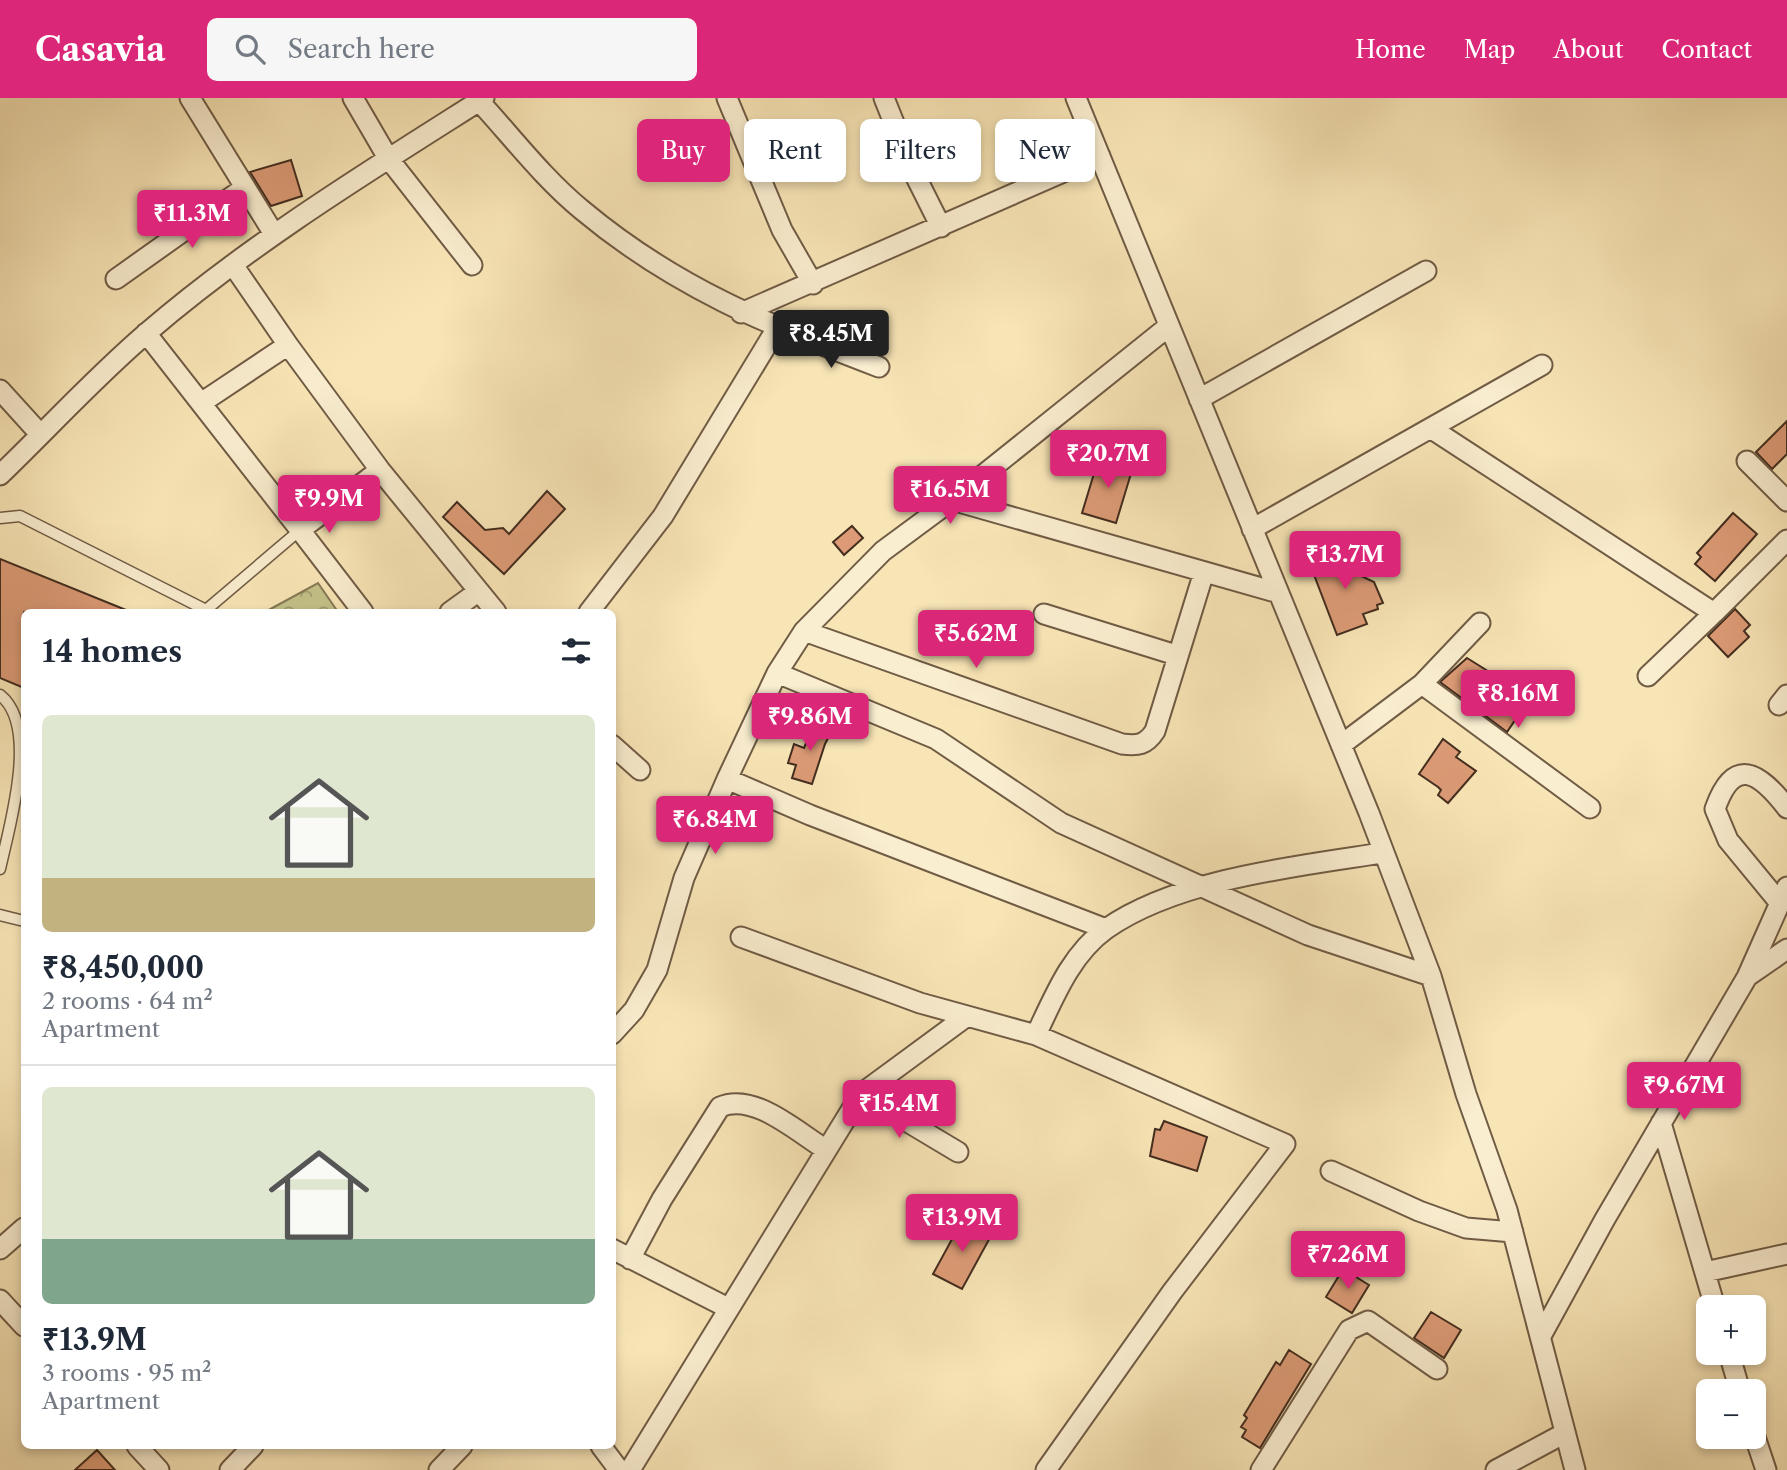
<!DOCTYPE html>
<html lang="en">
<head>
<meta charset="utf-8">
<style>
	:root { --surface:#fff; --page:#f6f6f7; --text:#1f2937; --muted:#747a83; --line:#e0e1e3; --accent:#db2777 }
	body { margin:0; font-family:"Libre Caslon Text",serif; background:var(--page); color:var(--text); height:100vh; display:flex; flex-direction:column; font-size:26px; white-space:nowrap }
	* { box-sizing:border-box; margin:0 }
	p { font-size:23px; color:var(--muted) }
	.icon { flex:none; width:38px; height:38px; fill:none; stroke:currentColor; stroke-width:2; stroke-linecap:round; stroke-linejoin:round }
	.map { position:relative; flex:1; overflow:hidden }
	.panel { position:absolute; left:21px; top:511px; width:595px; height:840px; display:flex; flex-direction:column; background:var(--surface); border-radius:10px; box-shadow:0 4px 10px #0003 }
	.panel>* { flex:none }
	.guide { position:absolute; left:637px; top:21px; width:665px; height:63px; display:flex; gap:14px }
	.controls { position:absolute; left:1696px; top:1197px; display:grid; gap:14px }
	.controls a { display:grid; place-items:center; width:70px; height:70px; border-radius:10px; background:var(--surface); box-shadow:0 4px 10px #0003; font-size:35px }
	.price { position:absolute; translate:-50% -60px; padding:0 16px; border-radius:7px; background:var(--accent); color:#fff; font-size:23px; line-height:46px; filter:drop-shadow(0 2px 4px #0008) }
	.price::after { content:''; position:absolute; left:50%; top:42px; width:21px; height:16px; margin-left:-10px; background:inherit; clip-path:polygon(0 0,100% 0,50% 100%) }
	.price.current { background:#222; color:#fff }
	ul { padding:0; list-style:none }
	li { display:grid; align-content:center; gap:14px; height:371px; padding:0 21px }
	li+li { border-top:2px solid var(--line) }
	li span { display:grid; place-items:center; height:217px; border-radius:10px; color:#555 }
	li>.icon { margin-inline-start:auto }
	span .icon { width:126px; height:126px; fill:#fffc; stroke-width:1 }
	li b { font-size:30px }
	h2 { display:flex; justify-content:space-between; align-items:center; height:84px; padding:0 21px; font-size:30px }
	.chip { padding:0 24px; border-radius:10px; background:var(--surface); box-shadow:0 4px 10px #0003; font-size:24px; line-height:63px }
	.chip.current { background:var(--accent); color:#fff }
	header { display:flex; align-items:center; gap:42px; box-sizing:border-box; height:98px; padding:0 35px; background:var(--accent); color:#fff }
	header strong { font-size:33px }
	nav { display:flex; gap:38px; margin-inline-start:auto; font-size:24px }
	.search { width:490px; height:63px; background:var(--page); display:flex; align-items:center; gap:18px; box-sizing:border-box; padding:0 24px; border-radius:10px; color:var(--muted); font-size:26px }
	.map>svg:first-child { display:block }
	.park { fill:url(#park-crowns); stroke:#847854; stroke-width:2 }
	.building { fill:#dc9b76; stroke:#432d1f; stroke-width:2 }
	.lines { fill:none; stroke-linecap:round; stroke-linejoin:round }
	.service-casing { stroke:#705b45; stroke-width:13 }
	.minor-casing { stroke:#705b45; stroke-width:23 }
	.service { stroke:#faeed0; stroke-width:10 }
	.minor { stroke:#faeed0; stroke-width:19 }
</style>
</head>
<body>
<header>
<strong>Casavia</strong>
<div class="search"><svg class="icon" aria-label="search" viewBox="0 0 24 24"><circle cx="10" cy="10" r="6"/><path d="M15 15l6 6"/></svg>Search here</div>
<nav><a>Home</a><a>Map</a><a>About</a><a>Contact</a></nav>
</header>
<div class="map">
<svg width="1787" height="1372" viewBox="0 0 1787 1372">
	<defs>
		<pattern id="park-crowns" width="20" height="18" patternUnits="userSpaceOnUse" patternTransform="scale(1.75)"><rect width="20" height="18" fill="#c4c289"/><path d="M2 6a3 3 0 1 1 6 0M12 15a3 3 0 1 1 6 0" fill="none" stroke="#a19e6f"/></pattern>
	</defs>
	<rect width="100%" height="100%" fill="#f8e5b6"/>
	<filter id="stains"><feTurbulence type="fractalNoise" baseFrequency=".00286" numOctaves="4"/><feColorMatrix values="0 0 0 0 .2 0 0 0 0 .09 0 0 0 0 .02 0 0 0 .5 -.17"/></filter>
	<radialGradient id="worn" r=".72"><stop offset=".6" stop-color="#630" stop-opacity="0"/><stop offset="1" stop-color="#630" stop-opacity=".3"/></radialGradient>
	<path class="park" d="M318,485L338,514H265Z"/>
	<path class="building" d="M291,62L302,98L271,108L250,74Z
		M1787,323V356L1772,371L1756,354Z
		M1099,359L1133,369L1116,425L1082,415Z
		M547,393L565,411L504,476L443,419L457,404L485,432L503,430L509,436Z
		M1733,415L1757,436L1715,483L1695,466L1701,459L1697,455Z
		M852,428L863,440L844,457L833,444Z
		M1325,455H1341L1340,458L1362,469L1359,477L1374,484L1383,505L1377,507L1378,511L1363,516L1367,526L1337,537L1308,461Z
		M0,461L131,514H24V590L0,580Z
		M1735,511L1750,527L1744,533L1749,539L1728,559L1708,538Z
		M1467,560L1499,580L1495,586L1526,606L1507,634L1440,584Z
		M816,622L834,629L825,646L812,686L792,680L796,667L788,665L794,646L804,650Z
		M1443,641L1460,654L1456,659L1476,673L1448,705L1438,697L1441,692L1438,689L1419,676Z
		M1164,1023L1207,1039L1197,1073L1150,1058L1155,1031L1160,1032Z
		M963,1121L992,1136L962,1191L933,1176Z
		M1343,1171L1369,1187L1352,1215L1326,1199Z
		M1431,1214L1461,1232L1444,1260L1414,1240Z
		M1289,1252L1311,1266L1260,1350L1242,1339L1246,1332L1241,1329L1247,1320L1244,1317L1276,1264L1280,1267Z
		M97,1352L115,1372H75Z"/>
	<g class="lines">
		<g class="service-casing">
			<path id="service" d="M0,420L20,418L210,514
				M206,512L300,432
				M0,597C40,628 9,729 0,771
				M0,817L24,823"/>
		</g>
		<g class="minor-casing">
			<path id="minor" d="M190,0L274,136
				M353,0L388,60L472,167
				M727,0L782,132L813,186
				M884,0L914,75L941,129
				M1076,0L1369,715L1431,878L1466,996L1507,1112L1575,1372
				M479,3C512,39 544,81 582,112C674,189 768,227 879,269
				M233,167L288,247L380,372L496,514
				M116,181L244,90
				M741,215L1100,58
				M146,235L300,432
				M0,292L40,336
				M1199,301L1426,173
				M201,305L288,247
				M1432,331L1714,515L1648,578
				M1747,363L1787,403
				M0,377C50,329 96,278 149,233C253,144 369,73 484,0
				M952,402L1169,228
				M1252,431L1542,267
				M363,514L300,432L380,372
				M450,514L479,493
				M589,514L663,418L777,230
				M1714,515L1787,442
				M1044,516L1176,557
				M804,533L1122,646C1138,648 1146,647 1155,633L1204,474
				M777,575L936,641L1061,725L1308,837L1431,878
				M1422,586L1590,710
				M1779,607L1787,597
				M612,647L640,672
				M1341,647L1422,586L1480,525
				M727,681L810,717L1106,831
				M1779,804L1728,742L1715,711C1734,657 1759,674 1787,710
				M741,839L920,905L1036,937L1285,1046L1172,1194L1046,1372
				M1748,878L1787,851
				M612,936L634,912L657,872L684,780L727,681L777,575L804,533L883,453L952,402L1279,495
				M1036,937C1054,899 1071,856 1106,831C1177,781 1298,768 1382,755
				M861,996L958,1054
				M1661,1025L1715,1209
				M1331,1073L1419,1113L1466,1130L1513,1134
				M0,1151L24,1130
				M612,1151L728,1210
				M630,1161L662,1101L720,1009C754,994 797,1034 825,1051
				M1705,1174L1787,1156
				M0,1202L24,1228
				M1541,1238L1605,1121L1747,879L1787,789
				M1729,1255L1740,1293
				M1754,1336L1766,1372
				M137,1348L159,1372
				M601,1348L619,1372
				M230,1372L253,1348
				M439,1372L462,1348
				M630,1372L861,996L967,918
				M1261,1372L1349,1232L1368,1223L1437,1271
				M1496,1372L1565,1335"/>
		</g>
		<use href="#service" class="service"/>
		<use href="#minor" class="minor"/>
	</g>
	<rect width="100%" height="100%" filter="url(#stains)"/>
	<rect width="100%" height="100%" fill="url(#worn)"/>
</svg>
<div class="controls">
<a>+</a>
<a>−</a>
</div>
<b class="price" style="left:192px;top:152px">₹11.3M</b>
<b class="price current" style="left:831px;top:272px">₹8.45M</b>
<b class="price" style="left:1108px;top:392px">₹20.7M</b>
<b class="price" style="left:950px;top:428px">₹16.5M</b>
<b class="price" style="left:329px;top:437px">₹9.9M</b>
<b class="price" style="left:1345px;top:493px">₹13.7M</b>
<b class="price" style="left:976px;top:572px">₹5.62M</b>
<b class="price" style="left:1518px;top:632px">₹8.16M</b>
<b class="price" style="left:810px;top:655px">₹9.86M</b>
<b class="price" style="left:715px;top:758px">₹6.84M</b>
<b class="price" style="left:1684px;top:1024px">₹9.67M</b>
<b class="price" style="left:899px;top:1042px">₹15.4M</b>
<b class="price" style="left:962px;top:1156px">₹13.9M</b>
<b class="price" style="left:1348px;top:1193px">₹7.26M</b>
<div class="guide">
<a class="chip current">Buy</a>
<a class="chip">Rent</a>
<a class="chip">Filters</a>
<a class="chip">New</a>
</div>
<section class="panel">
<h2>14 homes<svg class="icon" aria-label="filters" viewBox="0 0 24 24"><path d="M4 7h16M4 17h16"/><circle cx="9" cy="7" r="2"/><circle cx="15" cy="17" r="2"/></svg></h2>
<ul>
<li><span style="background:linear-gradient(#dfe7d0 75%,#c2b280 0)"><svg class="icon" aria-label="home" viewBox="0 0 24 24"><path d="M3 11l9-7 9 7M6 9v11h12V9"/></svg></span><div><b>₹8,450,000</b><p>2 rooms · 64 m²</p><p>Apartment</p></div></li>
<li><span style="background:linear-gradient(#dfe7d0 70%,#7fa58c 0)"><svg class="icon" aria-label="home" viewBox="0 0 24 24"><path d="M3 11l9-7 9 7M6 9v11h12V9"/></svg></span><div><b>₹13.9M</b><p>3 rooms · 95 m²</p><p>Apartment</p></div></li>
</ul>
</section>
</div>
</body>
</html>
